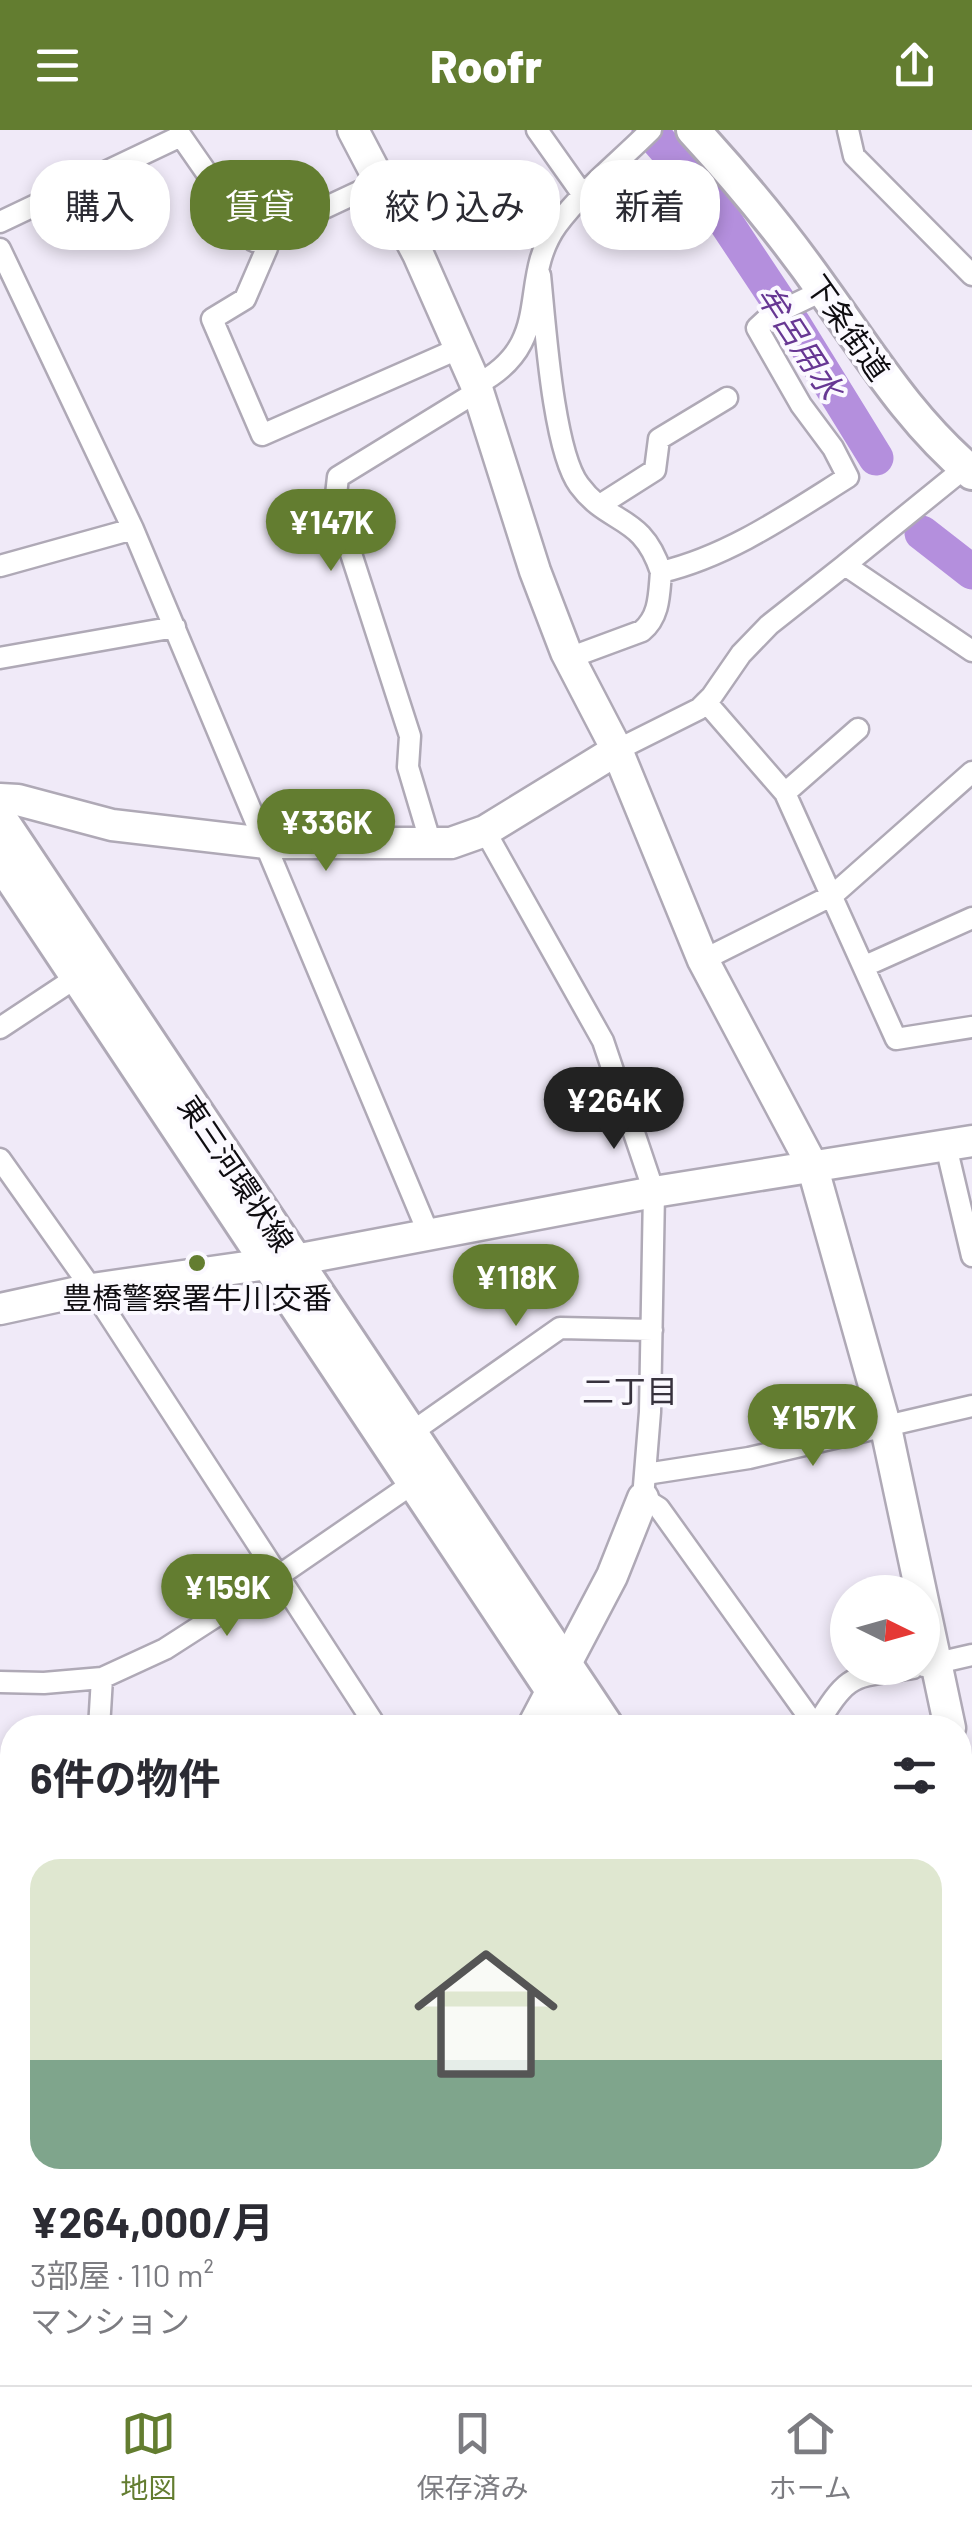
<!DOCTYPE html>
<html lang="ja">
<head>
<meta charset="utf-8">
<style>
	:root { --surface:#fff; --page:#f7f7f7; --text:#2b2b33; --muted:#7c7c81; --line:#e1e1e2; --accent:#637d30 }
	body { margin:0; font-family:Barlow,"Noto Sans JP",sans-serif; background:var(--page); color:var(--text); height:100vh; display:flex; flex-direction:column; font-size:38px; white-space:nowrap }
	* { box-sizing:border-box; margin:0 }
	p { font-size:32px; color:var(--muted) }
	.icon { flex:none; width:55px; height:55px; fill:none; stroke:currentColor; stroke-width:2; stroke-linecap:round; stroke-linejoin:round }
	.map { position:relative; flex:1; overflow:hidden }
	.panel { position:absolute; left:0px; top:1585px; width:972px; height:670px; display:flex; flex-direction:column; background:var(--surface); border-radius:40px 40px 0 0; box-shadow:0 5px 15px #0003 }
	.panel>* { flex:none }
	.hud { position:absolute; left:30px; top:30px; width:912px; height:90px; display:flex; gap:20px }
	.needle { width:65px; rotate:95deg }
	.controls { position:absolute; left:830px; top:1445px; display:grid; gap:20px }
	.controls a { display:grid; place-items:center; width:110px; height:110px; border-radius:50%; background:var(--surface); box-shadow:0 5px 15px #0003; font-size:50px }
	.price { position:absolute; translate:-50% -85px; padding:0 22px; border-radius:35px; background:var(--accent); color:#fff; font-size:32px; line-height:65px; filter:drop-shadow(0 2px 5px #0008) }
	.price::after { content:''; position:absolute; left:50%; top:60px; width:30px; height:22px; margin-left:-15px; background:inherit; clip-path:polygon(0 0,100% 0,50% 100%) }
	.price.active { background:#222; color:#fff }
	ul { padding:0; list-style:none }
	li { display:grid; align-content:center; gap:20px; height:530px; padding:0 30px }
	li+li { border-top:2px solid var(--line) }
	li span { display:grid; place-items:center; height:310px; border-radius:30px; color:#555 }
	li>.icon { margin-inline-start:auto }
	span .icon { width:180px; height:180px; fill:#fffc; stroke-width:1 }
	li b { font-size:42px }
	h2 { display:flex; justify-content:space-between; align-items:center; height:120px; padding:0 30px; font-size:42px }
	.chip { padding:0 35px; border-radius:40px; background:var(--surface); box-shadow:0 5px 15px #0003; font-size:35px; line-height:90px }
	.chip.active { background:var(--accent); color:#fff }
	header { display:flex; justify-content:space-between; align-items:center; height:130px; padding:0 30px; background:var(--accent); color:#fff; font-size:45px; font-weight:800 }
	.dock { display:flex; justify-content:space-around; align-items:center; height:140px; border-top:2px solid var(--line); background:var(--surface); font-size:28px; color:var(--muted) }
	.dock a { display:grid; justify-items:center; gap:5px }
	.dock .active { color:var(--accent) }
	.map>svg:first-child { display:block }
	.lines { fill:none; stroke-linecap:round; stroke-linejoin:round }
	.river { stroke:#b48fdd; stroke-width:35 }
	.street-casing { stroke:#afa9b6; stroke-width:25 }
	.secondary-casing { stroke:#afa9b6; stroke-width:35 }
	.primary-casing { stroke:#afa9b6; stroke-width:38 }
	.street { stroke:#fff; stroke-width:20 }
	.secondary { stroke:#fff; stroke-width:30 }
	.primary { stroke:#fff; stroke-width:32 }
	.poi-dot { fill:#637d30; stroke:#fbf9ff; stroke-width:4 }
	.labels { text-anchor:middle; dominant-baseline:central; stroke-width:8; stroke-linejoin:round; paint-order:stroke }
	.street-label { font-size:30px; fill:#0f0d11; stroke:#fbf9ff }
	.poi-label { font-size:30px; fill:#0f0d11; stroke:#fbf9ff }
	.water-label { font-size:32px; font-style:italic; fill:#673793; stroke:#fbf9ff }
	.neighbourhood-label { font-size:32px; fill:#37323d; stroke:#fbf9ff }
</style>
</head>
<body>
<header><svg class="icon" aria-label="menu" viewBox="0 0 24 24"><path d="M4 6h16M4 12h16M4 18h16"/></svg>Roofr<svg class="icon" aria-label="share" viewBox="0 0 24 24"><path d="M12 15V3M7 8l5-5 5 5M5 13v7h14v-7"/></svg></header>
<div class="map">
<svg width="972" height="2255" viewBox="0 0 972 2255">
	<rect width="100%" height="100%" fill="#f0eaf8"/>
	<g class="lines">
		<path class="river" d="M649,0L713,73L794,195L876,328
			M922,403L972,442"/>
		<g class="street-casing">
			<path id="street" d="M537,0L583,65
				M848,0L854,26L972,145
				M0,92L181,6L254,111L382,51
				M263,107L267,118L245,169L212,189L262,305L460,218
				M0,119L133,399L430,1107
				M540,145C545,193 553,320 579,355C609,396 642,383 661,442C729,426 789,384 848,347L833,318L801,275L757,198L770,186L824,160
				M476,255C557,213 516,152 557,95C583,60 620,31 651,0
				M600,375L655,340L659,309L727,268
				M845,435L972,332
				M0,436L133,399
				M0,528L175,497
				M569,528L642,501C660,486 659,464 661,442
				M706,572L785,663L896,909L972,897
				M617,620L699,579L712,566L741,524L769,495L845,435L972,521
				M785,663L858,599
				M485,701L603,911L654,1062L650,1282L643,1368L659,1378L816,1597
				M431,714L408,637L410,606L335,374L338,347L478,261
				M703,830L833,765L972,642
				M865,836L972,788
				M0,898L86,841
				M946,1016L972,1126
				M0,1029L92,1159L377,1598
				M412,1302L560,1198L652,1200
				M646,1344L749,1328L972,1276
				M924,1536L972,1525
				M0,1552L44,1553L102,1548L165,1519L277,1447L415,1352
				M99,1598L102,1548
				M815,1598C850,1541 850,1548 913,1538
				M960,1797L972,1787
				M0,1886L12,1887
				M0,2039L12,2042
				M0,2188L12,2189
				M573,2255L579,2242
				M840,2255L841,2242"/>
		</g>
		<g class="secondary-casing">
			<path id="secondary" d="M353,0L418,124L476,255L535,441L566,522L617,620L703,830L812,1035L886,1298L950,1598
				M0,669L18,670L112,695L266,713H451L485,701L617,620
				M0,1179L92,1159L295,1130L654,1062L972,1011
				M532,1598L612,1446L643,1368
				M960,1647L972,1707
				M216,2255L220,2242"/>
		</g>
		<g class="primary-casing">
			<path id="primary" d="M693,0C740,51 783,103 823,160C870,225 910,291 972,343
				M0,688L608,1598
				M0,731L577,1598
				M960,2086L972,2101
				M960,2129L972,2143"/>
		</g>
		<use href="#street" class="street"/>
		<use href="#secondary" class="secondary"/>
		<use href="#primary" class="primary"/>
	</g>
	<circle class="poi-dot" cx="197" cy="1133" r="10"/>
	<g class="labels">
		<g class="street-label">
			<text transform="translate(849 197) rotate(55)">下条街道</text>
			<text transform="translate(237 1043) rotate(56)">東三河環状線</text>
		</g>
		<g class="poi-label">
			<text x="197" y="1167">豊橋警察署牛川交番</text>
		</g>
		<g class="water-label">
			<text transform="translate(801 211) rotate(57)">牟呂用水</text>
		</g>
		<g class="neighbourhood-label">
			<text x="630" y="1260">二丁目</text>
		</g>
	</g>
</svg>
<div class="controls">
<a><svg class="needle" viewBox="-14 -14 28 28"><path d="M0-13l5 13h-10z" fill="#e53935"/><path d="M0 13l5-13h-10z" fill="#7c7c81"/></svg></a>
</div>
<b class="price" style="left:331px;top:444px">¥147K</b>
<b class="price" style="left:326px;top:744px">¥336K</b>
<b class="price active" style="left:614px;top:1022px">¥264K</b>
<b class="price" style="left:516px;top:1199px">¥118K</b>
<b class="price" style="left:813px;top:1339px">¥157K</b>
<b class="price" style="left:227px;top:1509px">¥159K</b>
<div class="hud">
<a class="chip">購入</a>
<a class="chip active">賃貸</a>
<a class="chip">絞り込み</a>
<a class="chip">新着</a>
</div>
<section class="panel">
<h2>6件の物件<svg class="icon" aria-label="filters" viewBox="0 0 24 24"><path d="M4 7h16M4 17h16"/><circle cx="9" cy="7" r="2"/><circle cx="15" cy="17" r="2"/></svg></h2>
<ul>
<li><span style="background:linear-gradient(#dfe7d0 65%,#7fa58c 0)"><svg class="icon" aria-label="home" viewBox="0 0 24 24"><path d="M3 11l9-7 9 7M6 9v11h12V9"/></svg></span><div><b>¥264,000/月</b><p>3部屋 · 110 m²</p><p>マンション</p></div></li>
</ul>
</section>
</div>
<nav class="dock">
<a class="active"><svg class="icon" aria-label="map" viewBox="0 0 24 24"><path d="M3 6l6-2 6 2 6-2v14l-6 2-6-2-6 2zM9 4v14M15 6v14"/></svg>地図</a>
<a><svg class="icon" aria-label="saved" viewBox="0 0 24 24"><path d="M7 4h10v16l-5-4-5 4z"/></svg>保存済み</a>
<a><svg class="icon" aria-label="home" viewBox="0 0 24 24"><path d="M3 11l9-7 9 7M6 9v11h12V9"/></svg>ホーム</a>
</nav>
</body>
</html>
